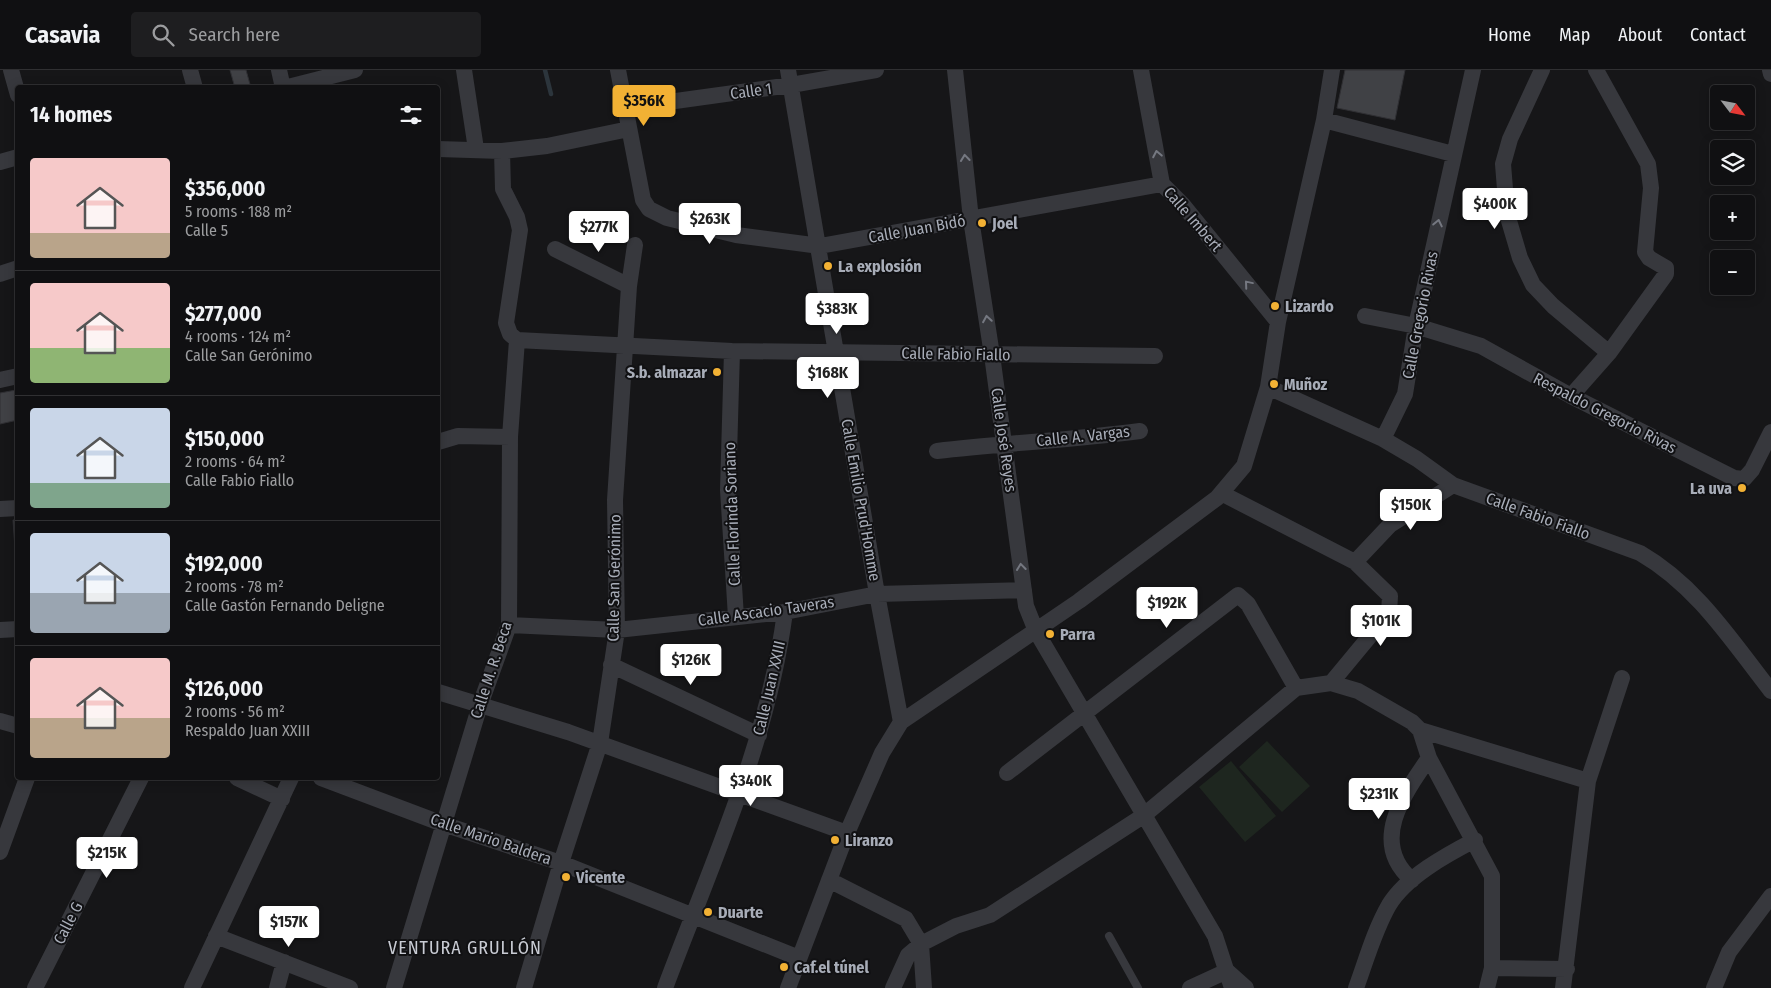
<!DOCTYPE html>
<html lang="en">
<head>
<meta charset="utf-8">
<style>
	:root { --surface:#101012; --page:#1e1e20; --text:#f1f3f6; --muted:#9c9d9f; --line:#303032; --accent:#f2b134 }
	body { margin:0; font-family:"Fira Sans Condensed",sans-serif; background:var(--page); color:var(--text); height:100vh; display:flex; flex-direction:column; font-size:19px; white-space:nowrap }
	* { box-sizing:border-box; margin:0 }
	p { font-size:16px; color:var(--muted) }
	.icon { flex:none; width:28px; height:28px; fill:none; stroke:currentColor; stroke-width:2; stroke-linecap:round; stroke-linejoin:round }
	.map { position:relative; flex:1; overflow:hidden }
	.panel { position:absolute; left:15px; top:15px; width:425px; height:695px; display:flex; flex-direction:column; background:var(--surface); border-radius:5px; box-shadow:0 2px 12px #0003,0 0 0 1px var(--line) }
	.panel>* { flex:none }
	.needle { width:32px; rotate:122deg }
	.fabs { position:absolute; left:1710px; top:15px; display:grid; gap:10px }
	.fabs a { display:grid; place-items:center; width:45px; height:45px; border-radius:5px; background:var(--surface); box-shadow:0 2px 12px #0003,0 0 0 1px var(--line); font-size:25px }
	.price { position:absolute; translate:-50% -42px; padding:0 11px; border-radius:5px; background:#fff; color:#222; font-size:16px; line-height:32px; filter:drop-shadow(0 1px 2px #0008) }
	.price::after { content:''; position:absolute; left:50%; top:30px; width:15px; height:11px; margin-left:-8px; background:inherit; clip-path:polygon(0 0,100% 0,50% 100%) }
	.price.current { background:var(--accent); color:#111 }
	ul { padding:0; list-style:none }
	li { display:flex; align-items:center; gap:15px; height:125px; padding:0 15px }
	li+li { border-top:1px solid var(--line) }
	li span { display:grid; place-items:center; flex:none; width:140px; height:100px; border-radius:5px; color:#555 }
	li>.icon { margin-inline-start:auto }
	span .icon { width:60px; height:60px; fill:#fffc; stroke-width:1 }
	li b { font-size:21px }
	h2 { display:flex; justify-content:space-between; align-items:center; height:60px; padding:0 15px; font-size:21px }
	header { display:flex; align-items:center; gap:30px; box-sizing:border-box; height:70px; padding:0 25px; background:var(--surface); border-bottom:1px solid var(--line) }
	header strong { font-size:24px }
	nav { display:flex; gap:28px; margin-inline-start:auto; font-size:18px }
	.search { width:350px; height:45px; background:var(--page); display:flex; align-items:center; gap:12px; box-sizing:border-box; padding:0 18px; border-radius:5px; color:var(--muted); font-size:19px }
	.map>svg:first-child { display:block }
	.green { fill:#1e261f }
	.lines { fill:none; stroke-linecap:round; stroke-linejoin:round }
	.stream { stroke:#2c353c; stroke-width:4.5 }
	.building { fill:#404145; stroke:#303034 }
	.lane { stroke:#37383d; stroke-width:8 }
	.street { stroke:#37383d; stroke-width:16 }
	.oneway { stroke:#757881 }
	.poi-dot { fill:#f2b134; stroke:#111113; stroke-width:2 }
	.labels { text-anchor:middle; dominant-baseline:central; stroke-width:4; stroke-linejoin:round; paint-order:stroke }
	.street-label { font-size:16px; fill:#a8adb8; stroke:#111113 }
	.poi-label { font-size:16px; font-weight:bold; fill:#a8adb8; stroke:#111113; text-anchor:start }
	.neighbourhood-label { font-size:18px; letter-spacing:1px; fill:#c9ccd4; stroke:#111113 }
</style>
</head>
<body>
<header>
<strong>Casavia</strong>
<div class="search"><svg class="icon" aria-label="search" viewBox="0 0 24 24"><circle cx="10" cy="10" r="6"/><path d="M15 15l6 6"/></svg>Search here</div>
<nav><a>Home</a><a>Map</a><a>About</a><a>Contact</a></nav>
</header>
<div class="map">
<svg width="1771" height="918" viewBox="0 0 1771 918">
	<rect width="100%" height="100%" fill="#161618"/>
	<path class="green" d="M1267,671L1310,716L1282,742L1239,697Z
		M1231,691L1276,746L1245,772L1199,717Z"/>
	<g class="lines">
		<path class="stream" d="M545,0L551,24"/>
	</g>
	<path class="building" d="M230,0H246L251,18H235Z
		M1345,0H1405L1395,50L1337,38Z
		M16,320L18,350L0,354V323Z
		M13,450H18V493H16Z"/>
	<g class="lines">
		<path class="lane" d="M1109,866L1138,918"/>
		<path class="street" d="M11,0L18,25
			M190,0L195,18
			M279,0L283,18
			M464,0L476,79
			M618,0L643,130L649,139L667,148L736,165L820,176L1162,114
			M788,0L877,524L901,652
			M955,0L971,149L992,285L1026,536L1036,561L1215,866L1232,918
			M1141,0L1162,114L1183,135L1278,252
			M1542,0L1510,69L1503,94L1507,144L1520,188L1533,215L1553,236L1609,283
			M1770,0L1771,4
			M284,18L355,0
			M625,38L791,15L876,0
			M1324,50L1453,84
			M438,79L502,81L547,76L629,59
			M502,81L503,119L517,147L520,160L506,253L510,264L517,270
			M0,92L18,87
			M555,179L629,216
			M0,204L18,198
			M1365,246L1416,256L1481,276L1571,326L1734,408L1744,409L1752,400L1771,362
			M517,270L732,281L1155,286
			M732,281L728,420L736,547
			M0,310L18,306
			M1268,317L1383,369L1417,389L1453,415L1640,483C1697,516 1731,570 1771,621
			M1571,326L1609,283L1666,204V198L1649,188L1645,182L1651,118L1648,94L1596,0
			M1383,369L1405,324L1416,256L1473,0
			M438,372L458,366L510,367
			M937,381C1005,373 1073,370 1140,361
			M1221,423L1355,492L1390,526L1389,543L1331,613
			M0,439L18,438
			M1355,492L1390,455L1453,415
			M509,555L617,560L785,542L877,524L1024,520
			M0,560L18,559
			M611,595L759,665
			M438,622L568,662L847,763
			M0,651L18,656
			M1420,660L1588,711
			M1007,703L1238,525L1248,534L1296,618
			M237,708L282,729
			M321,708L443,754L561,793L799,888
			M0,782L27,708
			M829,810L906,849L921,874L924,918
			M1412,810C1369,773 1403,725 1429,688
			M216,866L350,918
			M1492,898L1567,899
			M35,918L141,708
			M192,918L291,708
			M277,918L284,892
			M394,918L480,635L509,555L510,367L517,270
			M524,918L561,793L600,673L617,560L615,430L629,216L635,175
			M665,918C711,795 768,673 785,542
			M788,918L847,763L882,683L901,652L1079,531L1217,428L1244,396L1268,317L1278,252L1324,50L1332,0
			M893,918L908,885L921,874L956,856L990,845L1143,746L1296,618L1331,613L1358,621L1412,652L1420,660L1429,688L1492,806V898L1487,918
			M1190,918L1227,901L1246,918
			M1356,918C1366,891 1374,861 1389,835C1406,807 1446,785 1475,770
			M1563,918L1588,711L1622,608
			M1714,918L1729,882L1771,826"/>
	</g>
	<defs><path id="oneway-chevron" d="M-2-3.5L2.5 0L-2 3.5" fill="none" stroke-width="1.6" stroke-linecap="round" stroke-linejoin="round" transform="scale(1.25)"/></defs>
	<g class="oneway">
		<use href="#oneway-chevron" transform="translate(1157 84) rotate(-101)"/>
		<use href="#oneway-chevron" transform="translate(965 88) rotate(-96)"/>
		<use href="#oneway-chevron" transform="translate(1438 153) rotate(-78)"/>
		<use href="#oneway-chevron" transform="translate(1248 214) rotate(-130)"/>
		<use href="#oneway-chevron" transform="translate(987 249) rotate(-99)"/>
		<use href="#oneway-chevron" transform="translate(1021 497) rotate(-97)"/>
	</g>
	<g class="poi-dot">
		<circle cx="982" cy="153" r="5"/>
		<circle cx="828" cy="196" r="5"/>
		<circle cx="1275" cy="236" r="5"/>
		<circle cx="717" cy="302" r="5"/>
		<circle cx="1274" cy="314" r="5"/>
		<circle cx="1742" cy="418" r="5"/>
		<circle cx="1050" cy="564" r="5"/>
		<circle cx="835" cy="770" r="5"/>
		<circle cx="566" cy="807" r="5"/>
		<circle cx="708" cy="842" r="5"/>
		<circle cx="784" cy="897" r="5"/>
	</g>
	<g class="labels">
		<g class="street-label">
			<text transform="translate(751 21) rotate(-8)">Calle 1</text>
			<text transform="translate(1193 149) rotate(49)">Calle Imbert</text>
			<text transform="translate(917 159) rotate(-10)">Calle Juan Bidó</text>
			<text transform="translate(1420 245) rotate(-79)">Calle Gregorio Rivas</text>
			<text transform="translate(956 284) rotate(1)">Calle Fabio Fiallo</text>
			<text transform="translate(1605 343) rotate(27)">Respaldo Gregorio Rivas</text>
			<text transform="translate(1083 366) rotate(-6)">Calle A. Vargas</text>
			<text transform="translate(1004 370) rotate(82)">Calle José Reyes</text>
			<text transform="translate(861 430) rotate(80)">Calle Emilio Prud'Homme</text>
			<text transform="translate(732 444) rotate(-92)">Calle Florinda Soriano</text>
			<text transform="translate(1538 446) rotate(20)">Calle Fabio Fiallo</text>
			<text transform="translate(614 508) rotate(-89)">Calle San Gerónimo</text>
			<text transform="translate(766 541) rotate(-8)">Calle Ascacio Taveras</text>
			<text transform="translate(491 600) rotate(-72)">Calle M. R. Beca</text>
			<text transform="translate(769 618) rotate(-77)">Calle Juan XXIII</text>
			<text transform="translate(491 769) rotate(19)">Calle Mario Baldera</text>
			<text transform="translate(68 853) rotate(-63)">Calle G</text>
		</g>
		<g class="poi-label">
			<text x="992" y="153">Joel</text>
			<text x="838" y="196">La explosión</text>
			<text x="1285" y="236">Lizardo</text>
			<text x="707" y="302" text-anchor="end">S.b. almazar</text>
			<text x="1284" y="314">Muñoz</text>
			<text x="1732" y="418" text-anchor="end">La uva</text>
			<text x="1060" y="564">Parra</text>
			<text x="845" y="770">Liranzo</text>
			<text x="576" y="807">Vicente</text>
			<text x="718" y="842">Duarte</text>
			<text x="794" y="897">Caf.el túnel</text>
		</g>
		<g class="neighbourhood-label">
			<text x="465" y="878">VENTURA GRULLÓN</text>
		</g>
	</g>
</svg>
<div class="fabs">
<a><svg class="needle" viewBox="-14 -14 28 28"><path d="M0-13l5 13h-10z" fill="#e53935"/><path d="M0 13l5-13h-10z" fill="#9c9d9f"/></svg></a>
<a><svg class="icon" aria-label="layers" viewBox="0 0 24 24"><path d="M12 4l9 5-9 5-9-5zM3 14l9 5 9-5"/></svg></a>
<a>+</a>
<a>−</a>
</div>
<b class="price current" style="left:644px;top:57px">$356K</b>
<b class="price" style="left:1495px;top:160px">$400K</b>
<b class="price" style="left:710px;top:175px">$263K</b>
<b class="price" style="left:599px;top:183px">$277K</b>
<b class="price" style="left:837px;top:265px">$383K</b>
<b class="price" style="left:828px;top:329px">$168K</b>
<b class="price" style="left:1411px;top:461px">$150K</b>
<b class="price" style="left:1167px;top:559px">$192K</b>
<b class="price" style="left:1381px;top:577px">$101K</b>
<b class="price" style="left:691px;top:616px">$126K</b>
<b class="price" style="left:751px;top:737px">$340K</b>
<b class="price" style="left:1379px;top:750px">$231K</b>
<b class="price" style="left:107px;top:809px">$215K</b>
<b class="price" style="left:289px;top:878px">$157K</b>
<section class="panel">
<h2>14 homes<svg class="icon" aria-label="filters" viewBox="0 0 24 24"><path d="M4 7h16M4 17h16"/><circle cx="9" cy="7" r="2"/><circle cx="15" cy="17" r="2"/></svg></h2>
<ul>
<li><span style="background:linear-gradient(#f6c9c9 75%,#b9a48a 0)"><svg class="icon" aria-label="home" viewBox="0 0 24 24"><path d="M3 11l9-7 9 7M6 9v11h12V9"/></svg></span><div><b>$356,000</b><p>5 rooms · 188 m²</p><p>Calle 5</p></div></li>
<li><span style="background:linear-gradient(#f6c9c9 65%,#8fb573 0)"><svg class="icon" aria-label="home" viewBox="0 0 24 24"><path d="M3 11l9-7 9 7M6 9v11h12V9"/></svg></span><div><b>$277,000</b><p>4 rooms · 124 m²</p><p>Calle San Gerónimo</p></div></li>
<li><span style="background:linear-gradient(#c9d6e8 75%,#7fa58c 0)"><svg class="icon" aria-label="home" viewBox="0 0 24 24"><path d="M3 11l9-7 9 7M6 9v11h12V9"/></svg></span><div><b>$150,000</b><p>2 rooms · 64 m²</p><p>Calle Fabio Fiallo</p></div></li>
<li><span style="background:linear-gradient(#c9d6e8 60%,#9aa5b1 0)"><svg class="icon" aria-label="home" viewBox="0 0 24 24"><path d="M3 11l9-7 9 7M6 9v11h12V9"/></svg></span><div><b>$192,000</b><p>2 rooms · 78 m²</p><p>Calle Gastón Fernando Deligne</p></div></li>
<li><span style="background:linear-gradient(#f6c9c9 60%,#b9a48a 0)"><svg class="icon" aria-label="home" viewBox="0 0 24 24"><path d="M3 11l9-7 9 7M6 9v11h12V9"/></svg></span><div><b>$126,000</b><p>2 rooms · 56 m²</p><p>Respaldo Juan XXIII</p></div></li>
</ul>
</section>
</div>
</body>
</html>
